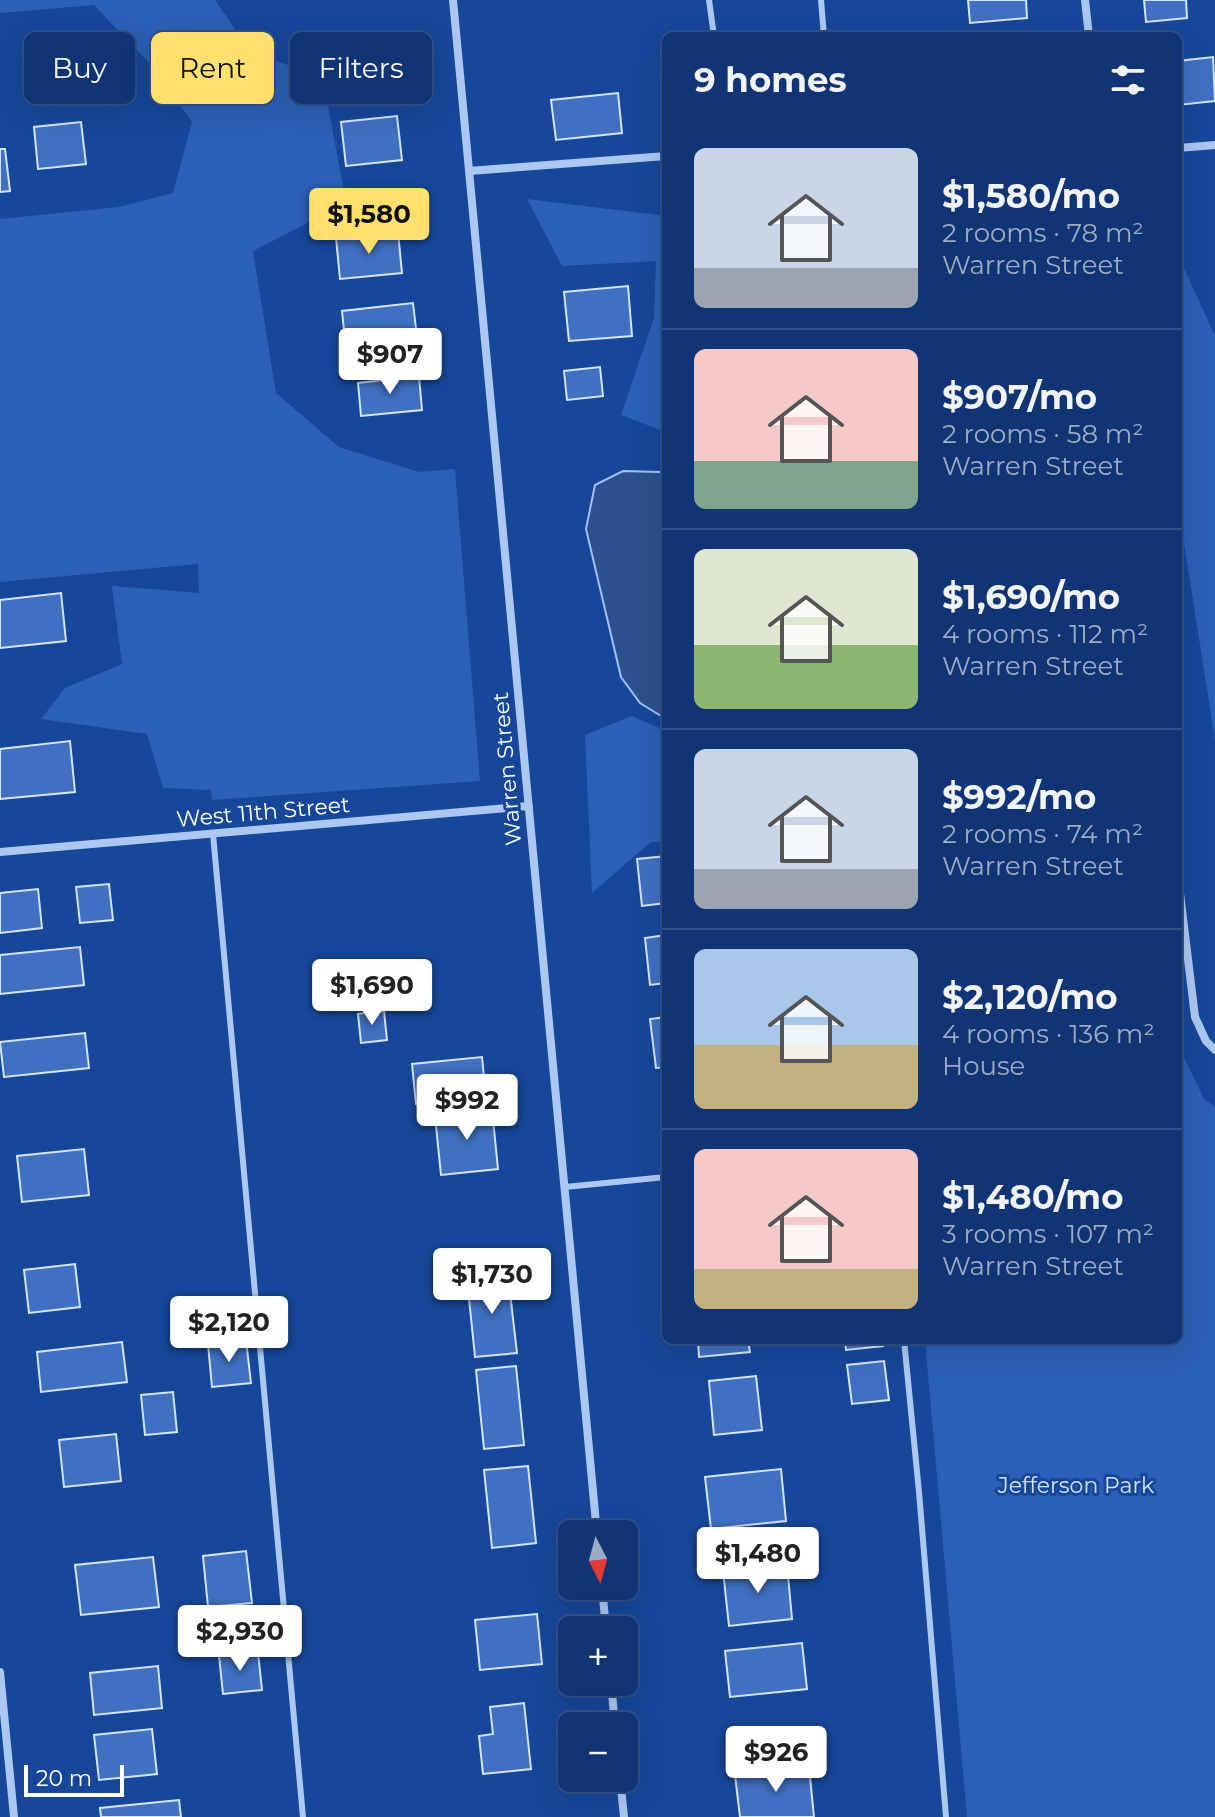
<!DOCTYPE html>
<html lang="en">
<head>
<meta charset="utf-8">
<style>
	:root { --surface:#113574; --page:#1e407c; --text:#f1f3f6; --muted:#9cabc5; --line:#305086; --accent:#ffdf6d }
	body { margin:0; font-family:Montserrat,sans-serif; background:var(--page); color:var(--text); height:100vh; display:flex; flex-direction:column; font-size:30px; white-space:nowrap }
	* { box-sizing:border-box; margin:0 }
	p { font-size:26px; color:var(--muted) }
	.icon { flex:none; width:44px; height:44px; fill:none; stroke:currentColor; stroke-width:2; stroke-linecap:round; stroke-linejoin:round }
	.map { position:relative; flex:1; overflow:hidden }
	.drawer { position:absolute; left:662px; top:32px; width:520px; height:1312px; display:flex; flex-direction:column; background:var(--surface); border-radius:12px; box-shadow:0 8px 32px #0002,0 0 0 2px var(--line) }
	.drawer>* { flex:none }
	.top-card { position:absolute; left:24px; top:32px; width:518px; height:72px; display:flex; gap:16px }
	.needle { width:52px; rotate:174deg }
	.tools { position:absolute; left:558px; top:1520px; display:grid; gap:16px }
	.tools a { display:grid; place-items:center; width:80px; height:80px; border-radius:12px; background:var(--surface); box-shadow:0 8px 32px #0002,0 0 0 2px var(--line); font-size:40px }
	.scale { position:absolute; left:24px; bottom:20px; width:100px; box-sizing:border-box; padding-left:8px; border:4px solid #fff; border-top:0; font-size:22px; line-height:28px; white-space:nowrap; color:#fff; -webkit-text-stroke:6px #17479a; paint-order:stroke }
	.price { position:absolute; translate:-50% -68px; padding:0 18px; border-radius:8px; background:#fff; color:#222; font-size:26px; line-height:52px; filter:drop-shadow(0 2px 4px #0008) }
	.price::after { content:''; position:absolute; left:50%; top:48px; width:24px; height:18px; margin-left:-12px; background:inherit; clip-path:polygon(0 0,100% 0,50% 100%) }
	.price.on { background:var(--accent); color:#111 }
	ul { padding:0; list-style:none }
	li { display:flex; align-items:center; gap:24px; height:200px; padding:0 32px }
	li+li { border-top:2px solid var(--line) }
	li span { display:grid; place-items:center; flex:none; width:224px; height:160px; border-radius:12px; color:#555 }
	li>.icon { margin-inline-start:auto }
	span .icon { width:96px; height:96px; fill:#fffc; stroke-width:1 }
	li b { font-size:34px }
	h2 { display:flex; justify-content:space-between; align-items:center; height:96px; padding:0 32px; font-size:34px }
	.tag { padding:0 28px; border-radius:12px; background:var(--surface); box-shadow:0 8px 32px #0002,0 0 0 2px var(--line); font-size:28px; line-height:72px }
	.tag.on { background:var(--accent); color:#111 }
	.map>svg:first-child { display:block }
	.green { fill:#2b60b7 }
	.water { fill:#2e508e; stroke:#9fc0f4; stroke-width:2 }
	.building { fill:#4070c1; stroke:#d4e3fc; stroke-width:2 }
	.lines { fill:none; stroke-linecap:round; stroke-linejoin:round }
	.service { stroke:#acc7f2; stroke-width:6 }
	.minor { stroke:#acc7f2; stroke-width:8 }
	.labels { text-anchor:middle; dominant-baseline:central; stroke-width:6; stroke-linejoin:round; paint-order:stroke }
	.street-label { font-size:22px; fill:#fff; stroke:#17479a }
	.park-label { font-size:22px; fill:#d4e3fc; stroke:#17479a }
</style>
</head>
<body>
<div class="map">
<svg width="1215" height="1817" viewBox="0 0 1215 1817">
	<rect width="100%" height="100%" fill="#17479a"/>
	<path class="green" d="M0,0H215L250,51L323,78L346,203L253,251L276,393L339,447L419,472L455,469L480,781L212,800L211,790L163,788L147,734L41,719L65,688L122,664L112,586L199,593L198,564L0,582V219L119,207L173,193L192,122L149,63L94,5L0,13Z
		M527,199L666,216V432L621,415L654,318L656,261L562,266Z
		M1178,255L1215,336V740L1178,505Z
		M632,716L666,731V842H651L592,893L585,735Z
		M1178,1045L1204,1099L1215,1107V1817H967L925,1340H1178Z"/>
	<path class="water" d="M623,471L660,472L666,478V719L640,703L621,677L586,529L595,485Z"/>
	<path class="building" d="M968,0H1026L1027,18L970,23Z
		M1144,0H1186L1187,18L1146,22Z
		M1213,57L1215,101L1178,105V61Z
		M618,93L622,133L556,140L551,100Z
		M397,116L402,160L346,166L341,122Z
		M81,122L86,164L38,169L34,127Z
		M0,149H5L10,191L0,192Z
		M398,232L402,273L340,279L336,238Z
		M628,286L632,336L569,341L564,292Z
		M413,303L420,363L348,370L342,311Z
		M600,367L603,396L567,400L564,371Z
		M419,376L422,410L361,416L358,383Z
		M61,593L66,641L0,648V600Z
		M70,741L75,792L0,799V749Z
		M666,856V903L642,906L637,859Z
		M109,884L113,920L80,923L76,887Z
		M38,889L42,928L0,933V893Z
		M666,935V983L650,985L645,938Z
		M80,947L84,985L0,994V955Z
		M384,1011L387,1040L361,1043L358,1014Z
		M666,1017V1067L656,1068L650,1019Z
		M85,1033L89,1068L4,1077L0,1042Z
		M482,1057L486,1097L416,1104L412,1064Z
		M492,1109L498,1169L441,1175L435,1116Z
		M84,1149L89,1195L22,1202L17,1156Z
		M75,1264L80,1307L29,1313L24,1270Z
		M508,1275L517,1353L475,1357L467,1279Z
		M246,1340L251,1383L212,1387L208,1344Z
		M698,1340H748L750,1352L699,1357Z
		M845,1340H882L883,1346L846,1350Z
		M122,1342L127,1382L41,1392L37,1352Z
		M884,1361L889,1400L852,1404L847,1365Z
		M516,1366L524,1445L484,1449L476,1370Z
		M756,1376L762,1430L714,1435L709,1381Z
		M173,1392L177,1432L145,1435L141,1395Z
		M116,1434L121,1481L64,1487L59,1440Z
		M528,1466L536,1543L492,1548L484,1470Z
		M781,1469L786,1521L711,1529L705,1477Z
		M246,1551L252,1603L208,1607L203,1556Z
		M153,1557L159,1607L81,1615L75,1565Z
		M787,1564L792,1619L729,1626L723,1571Z
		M537,1614L542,1664L480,1670L475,1620Z
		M802,1643L807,1689L730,1697L725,1651Z
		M258,1652L262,1690L223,1694L219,1656Z
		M158,1666L162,1708L94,1715L90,1673Z
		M524,1703L531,1769L483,1774L479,1736L493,1734L490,1707Z
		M152,1729L157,1774L99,1780L94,1735Z
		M809,1767L814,1817H740L735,1775Z
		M179,1800L181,1817H101L100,1808Z"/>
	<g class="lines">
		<path class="service" d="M709,0L714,36
			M821,0L824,36
			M213,834L303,1817
			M565,1187L666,1177
			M904,1340L919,1492L946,1817"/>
		<path class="minor" d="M453,0L597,1534
			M1085,0L1089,36
			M1178,148L1215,145
			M469,171L666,156
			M0,852L529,806
			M1178,877L1195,1017L1206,1041L1215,1050
			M602,1586L606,1630
			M0,1672L14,1817
			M611,1682L615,1726
			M620,1778L624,1817"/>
	</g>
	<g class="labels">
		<g class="street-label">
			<text transform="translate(507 769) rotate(-95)">Warren Street</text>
			<text transform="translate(263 812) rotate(-5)">West 11th Street</text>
		</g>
		<g class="park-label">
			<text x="1076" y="1485">Jefferson Park</text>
		</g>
	</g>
</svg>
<div class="tools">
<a><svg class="needle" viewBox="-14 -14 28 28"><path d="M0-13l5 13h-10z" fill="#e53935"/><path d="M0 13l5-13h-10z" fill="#9cabc5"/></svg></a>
<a>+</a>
<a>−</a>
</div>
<div class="scale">20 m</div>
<b class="price on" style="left:369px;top:256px">$1,580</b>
<b class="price" style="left:390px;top:396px">$907</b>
<b class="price" style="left:372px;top:1027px">$1,690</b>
<b class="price" style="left:467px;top:1142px">$992</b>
<b class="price" style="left:492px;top:1316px">$1,730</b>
<b class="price" style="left:229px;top:1364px">$2,120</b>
<b class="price" style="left:758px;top:1595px">$1,480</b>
<b class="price" style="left:240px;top:1673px">$2,930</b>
<b class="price" style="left:776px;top:1794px">$926</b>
<div class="top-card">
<a class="tag">Buy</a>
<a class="tag on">Rent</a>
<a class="tag">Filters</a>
</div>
<section class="drawer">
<h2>9 homes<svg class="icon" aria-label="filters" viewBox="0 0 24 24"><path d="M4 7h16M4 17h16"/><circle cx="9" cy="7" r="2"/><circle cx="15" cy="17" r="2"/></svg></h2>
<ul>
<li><span style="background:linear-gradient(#c9d6e8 75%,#9aa5b1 0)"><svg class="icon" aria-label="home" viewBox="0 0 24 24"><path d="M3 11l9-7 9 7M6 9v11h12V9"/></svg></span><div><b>$1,580/mo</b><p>2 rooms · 78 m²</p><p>Warren Street</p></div></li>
<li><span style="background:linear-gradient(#f6c9c9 70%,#7fa58c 0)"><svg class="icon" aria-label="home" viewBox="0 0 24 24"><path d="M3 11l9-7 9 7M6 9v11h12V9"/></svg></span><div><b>$907/mo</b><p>2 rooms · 58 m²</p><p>Warren Street</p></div></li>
<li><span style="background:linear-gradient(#dfe7d0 60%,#8fb573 0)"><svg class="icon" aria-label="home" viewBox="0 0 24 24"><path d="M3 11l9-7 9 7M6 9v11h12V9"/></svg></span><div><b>$1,690/mo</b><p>4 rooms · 112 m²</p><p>Warren Street</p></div></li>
<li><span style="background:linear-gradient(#c9d6e8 75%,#9aa5b1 0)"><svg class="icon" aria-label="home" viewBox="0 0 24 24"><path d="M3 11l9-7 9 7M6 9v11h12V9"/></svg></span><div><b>$992/mo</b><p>2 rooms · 74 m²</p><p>Warren Street</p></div></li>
<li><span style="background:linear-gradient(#a9c7e8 60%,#c2b280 0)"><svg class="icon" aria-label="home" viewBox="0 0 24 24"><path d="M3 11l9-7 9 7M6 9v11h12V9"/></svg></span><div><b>$2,120/mo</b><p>4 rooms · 136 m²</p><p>House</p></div></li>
<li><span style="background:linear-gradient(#f6c9c9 75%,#c2b280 0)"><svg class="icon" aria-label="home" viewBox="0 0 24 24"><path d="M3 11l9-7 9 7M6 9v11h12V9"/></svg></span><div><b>$1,480/mo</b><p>3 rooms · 107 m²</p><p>Warren Street</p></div></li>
</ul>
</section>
</div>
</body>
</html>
